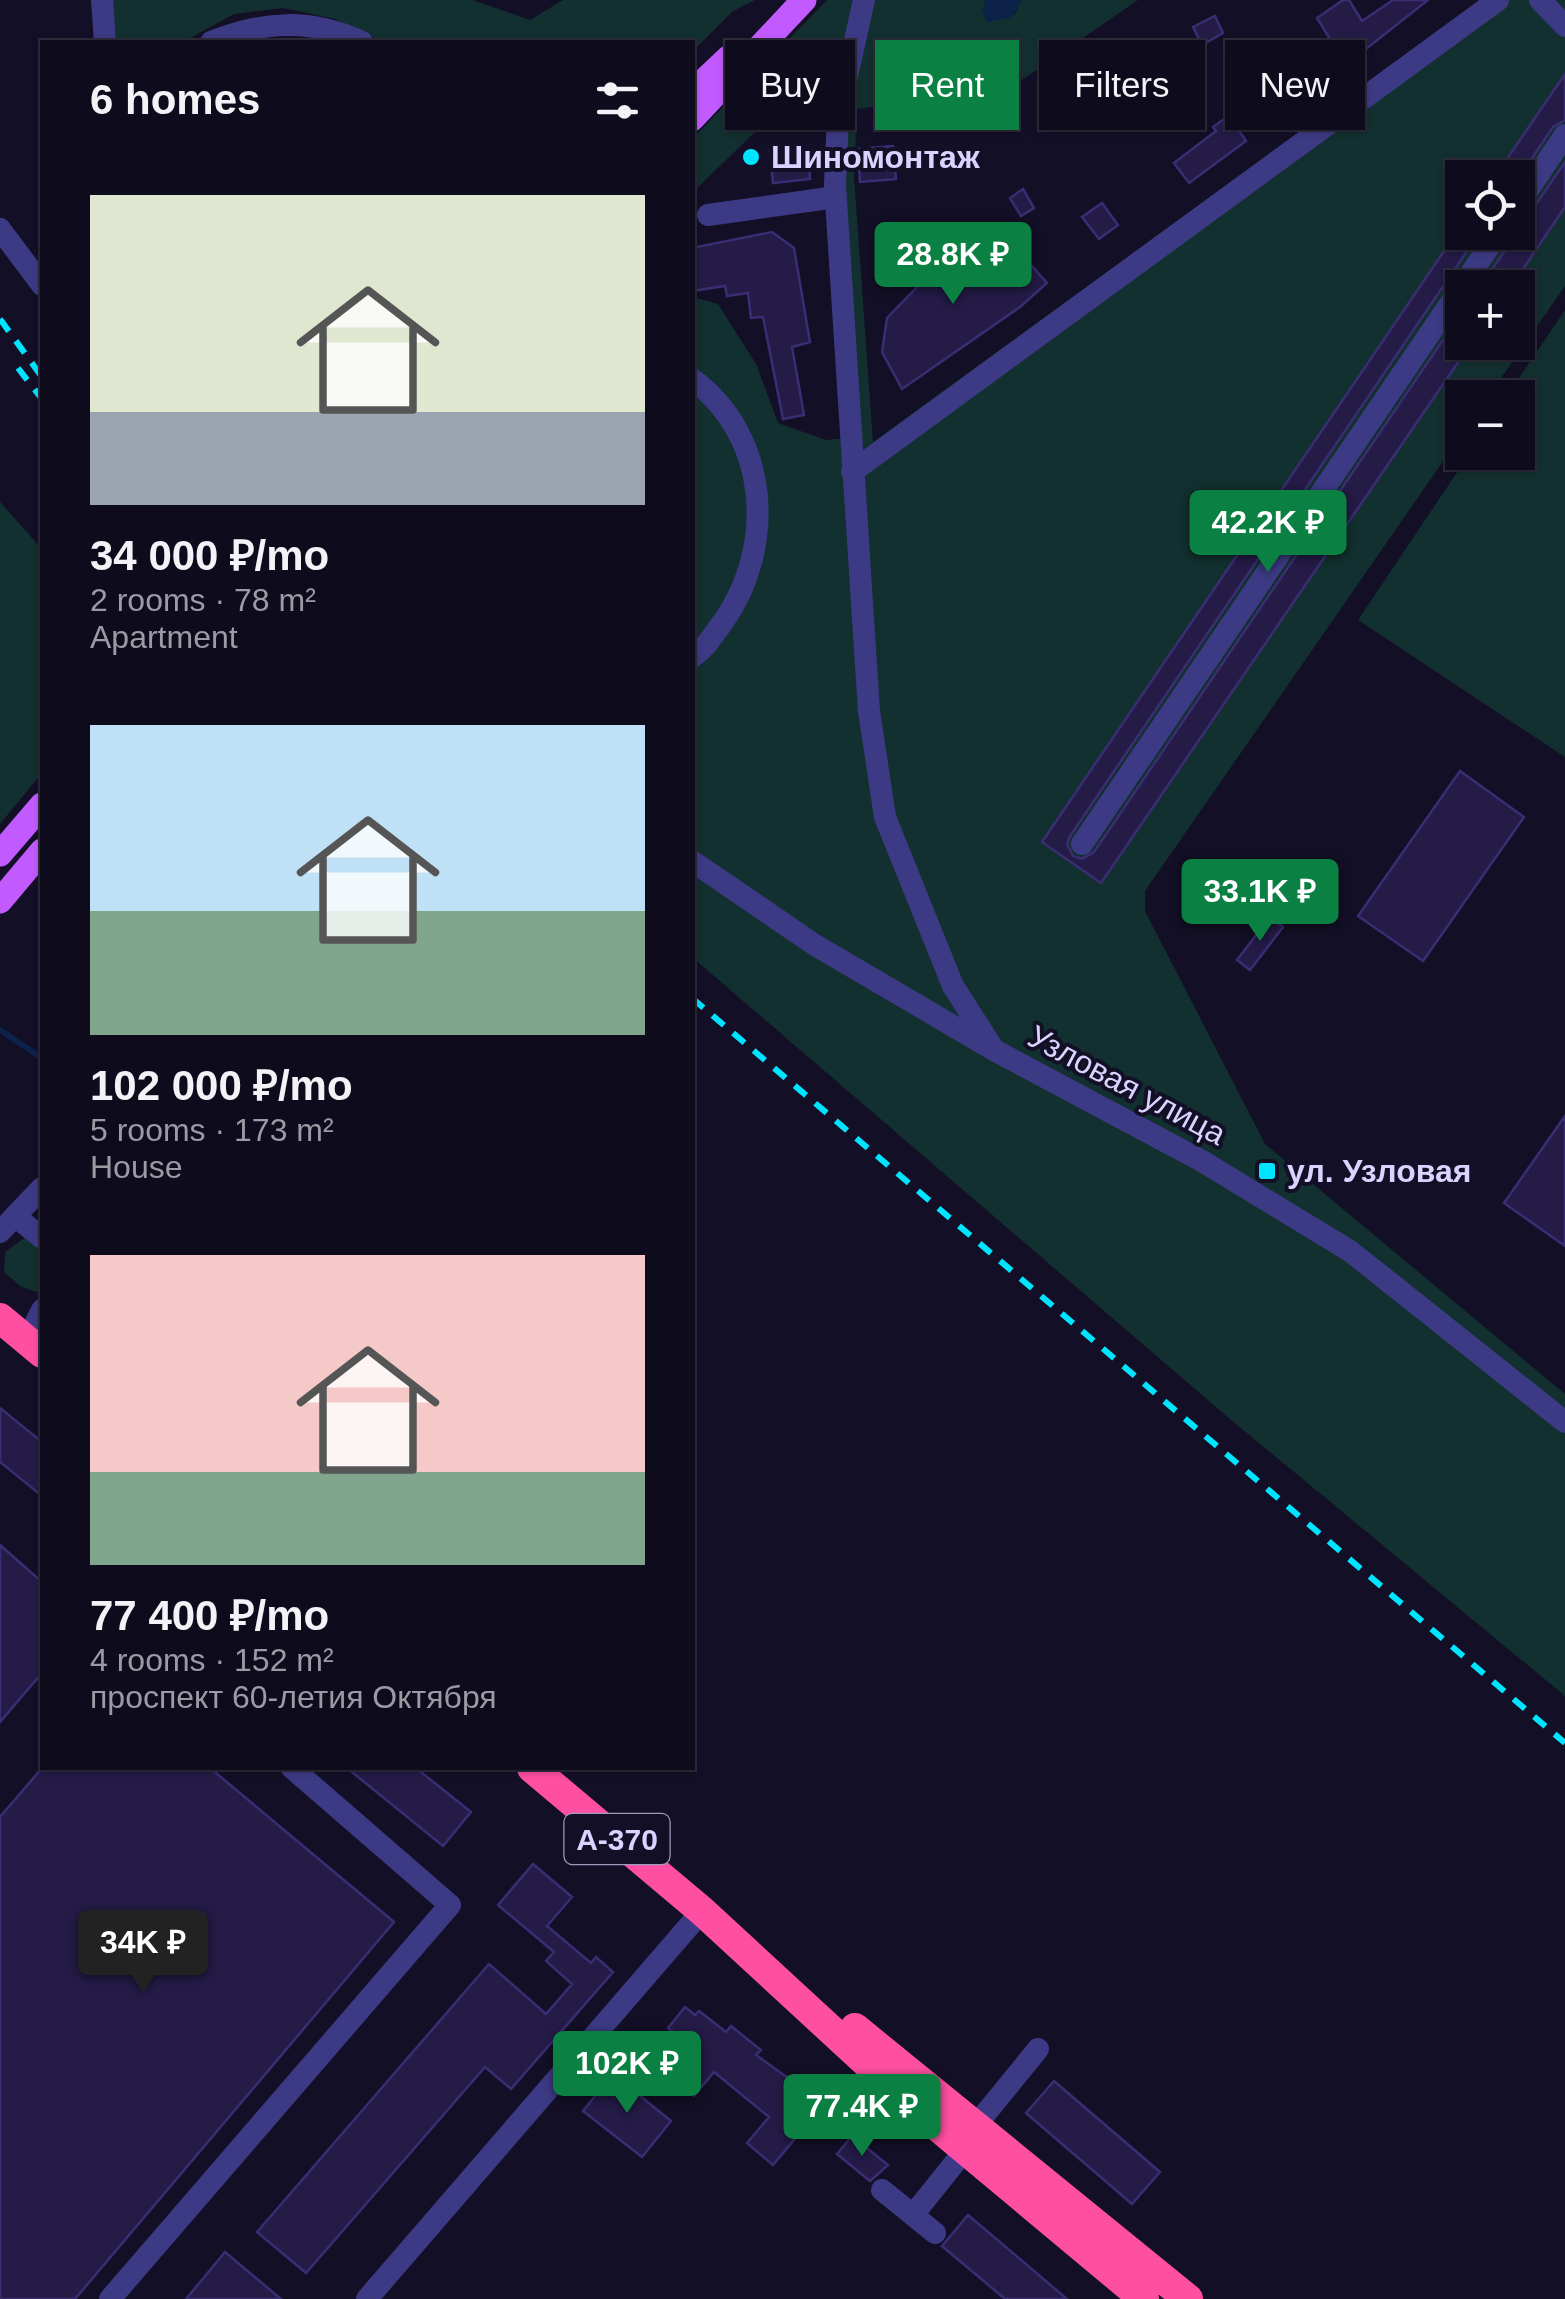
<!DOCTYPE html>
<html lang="en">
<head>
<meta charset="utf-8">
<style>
	:root { --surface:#0e0b1c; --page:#171425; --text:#f1f3f6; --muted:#9b9ba3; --line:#2e2b3b; --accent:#0b8043 }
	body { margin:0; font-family:Helvetica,sans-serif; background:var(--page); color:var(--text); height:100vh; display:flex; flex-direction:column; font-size:38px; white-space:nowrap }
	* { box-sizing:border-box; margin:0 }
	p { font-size:32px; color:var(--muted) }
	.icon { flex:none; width:55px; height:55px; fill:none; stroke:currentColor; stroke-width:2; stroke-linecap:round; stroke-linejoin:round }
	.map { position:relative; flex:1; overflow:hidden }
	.panel { position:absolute; left:40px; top:40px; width:655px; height:1730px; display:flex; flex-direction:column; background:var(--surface); border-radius:0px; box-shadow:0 2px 8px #0004,0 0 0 2px var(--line) }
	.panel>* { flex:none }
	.top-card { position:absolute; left:725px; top:40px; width:690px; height:90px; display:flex; gap:20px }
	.fabs { position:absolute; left:1445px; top:160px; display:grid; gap:20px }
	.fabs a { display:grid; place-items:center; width:90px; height:90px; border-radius:0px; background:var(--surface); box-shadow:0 2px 8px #0004,0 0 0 2px var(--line); font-size:50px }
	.price { position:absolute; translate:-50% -85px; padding:0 22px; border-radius:10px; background:var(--accent); color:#fff; font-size:32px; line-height:65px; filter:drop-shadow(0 2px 5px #0008) }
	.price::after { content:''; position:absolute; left:50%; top:60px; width:30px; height:22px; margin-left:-15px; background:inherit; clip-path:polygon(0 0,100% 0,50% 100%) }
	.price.active { background:#222; color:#fff }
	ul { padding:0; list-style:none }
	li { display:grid; align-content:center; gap:20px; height:530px; padding:0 50px }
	li span { display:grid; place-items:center; height:310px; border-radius:0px; color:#555 }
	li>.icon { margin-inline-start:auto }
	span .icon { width:180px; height:180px; fill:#fffc; stroke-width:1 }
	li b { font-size:42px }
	h2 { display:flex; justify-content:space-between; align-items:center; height:120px; padding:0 50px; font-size:42px }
	.tag { padding:0 35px; border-radius:0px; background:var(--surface); box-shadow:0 2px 8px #0004,0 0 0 2px var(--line); font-size:35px; line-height:90px }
	.tag.active { background:var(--accent); color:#fff }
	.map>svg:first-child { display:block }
	.green { fill:#12302f; fill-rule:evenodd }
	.water { fill:#0c2248 }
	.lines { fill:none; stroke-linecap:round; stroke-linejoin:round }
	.stream { stroke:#0c2248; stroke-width:6 }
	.building { fill:#241b47; stroke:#3b2d73; stroke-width:2.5 }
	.minor { stroke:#3d3a85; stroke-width:22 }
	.major { stroke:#c25bff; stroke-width:25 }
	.highway { stroke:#ff4fa3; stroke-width:30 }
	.rail { stroke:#00e5ff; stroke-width:6; stroke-dasharray:15 12; stroke-linecap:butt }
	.poi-dot { fill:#00e5ff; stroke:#130f26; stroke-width:4 }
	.labels { text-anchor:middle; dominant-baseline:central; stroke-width:8; stroke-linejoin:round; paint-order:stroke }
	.shield { fill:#130f26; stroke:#9e99be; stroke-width:2.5 }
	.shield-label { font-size:30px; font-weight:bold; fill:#d9d4ff }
	.poi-label { font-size:32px; font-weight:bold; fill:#d9d4ff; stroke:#130f26; text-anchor:start }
	.street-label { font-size:32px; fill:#d9d4ff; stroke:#130f26 }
</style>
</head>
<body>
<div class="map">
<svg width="1565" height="2299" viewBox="0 0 1565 2299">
	<rect width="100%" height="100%" fill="#130f26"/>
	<path class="green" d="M109,0H473L530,20L563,0H755L733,11L693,51L692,42H383L335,19L283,8L234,14L183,42H111Z
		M827,0H986L982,11L995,19L1015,14L1021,0H1138L1013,86L857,109L854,177L873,442L1481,0H1565V286L1488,397L1462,398V434L1145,891V911L1265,1144L1565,1394V1696L1230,1419L693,958V297L718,304L756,364L778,423L826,440L850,438L838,124L757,130L693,192V138ZM1462,178H1518V232H1462ZM1462,288H1518V342H1462Z
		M1565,310V757L1358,620L1470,453L1518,452V398L1506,397Z
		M0,502L42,549V773L0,824Z
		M27,1236L42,1248V1289L36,1292L20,1286L4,1272L5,1252Z"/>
	<path class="water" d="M986,0H1021C1010,28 1007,14 987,23L982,11Z"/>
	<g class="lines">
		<path class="stream" d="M0,1030L42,1058"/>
	</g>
	<path class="building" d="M1343,0H1349L1362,21L1393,0H1428L1328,79L1313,60L1333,44L1317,18Z
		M1215,16L1223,33L1202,45L1193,27Z
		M1272,70L1289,97L1284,104L1240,132L1246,141L1189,183L1174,163L1216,131L1213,127L1238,109L1235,104L1259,89L1254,81Z
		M1565,74V120L1553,127L1518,179L1494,178Z
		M893,146L896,179L860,182L858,149Z
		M808,148L810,179L773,183L770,151Z
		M1565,162V207L1510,288H1479L1518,232V220L1530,213Z
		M1023,189L1034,208L1021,216L1010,198Z
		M1102,203L1118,225L1099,239L1082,217Z
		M967,231L999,277L1023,256L1047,283L1020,307L902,389L882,352L887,318L920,284L910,270Z
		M772,232L794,248L810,342L792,347L804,415L783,419L763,317L751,318L748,293L727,296L725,286L692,291V248Z
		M1457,232H1480L1070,836L1067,844L1073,856L1082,859L1094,852L1462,312V342H1472L1101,883L1042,842Z
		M1460,771L1524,817L1423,961L1358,916Z
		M1270,917L1283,927L1250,970L1237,960Z
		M1565,1116V1246L1504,1203Z
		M0,1408L42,1442V1496L0,1462Z
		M0,1545L42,1582V1673L0,1722Z
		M42,1768H210L394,1922L75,2299H0V1817Z
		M347,1768H416L471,1812L443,1846Z
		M533,1864L572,1897L547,1926L591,1963L596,1957L613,1972L511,2089L485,2067L306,2273L257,2232L489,1964L546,2014L572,1984L546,1961L554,1952L498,1905Z
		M685,2007L695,2015L699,2011L726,2032L731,2026L761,2050L756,2055L824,2104L773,2165L747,2143L769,2117L714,2072L694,2096L655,2065L678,2036L668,2028Z
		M613,2074L671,2121L642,2157L583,2111Z
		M1054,2081L1160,2172L1132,2204L1026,2113Z
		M852,2136L888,2165L870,2181L837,2154Z
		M968,2215L1067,2299H1005L942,2246Z
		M225,2252L281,2299H186Z"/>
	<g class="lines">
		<path class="minor" d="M102,0L105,42
			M864,0L838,116L835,185L869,711L885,817L953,986L994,1050
			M1540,0L1565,26
			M211,42C264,21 310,18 362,42
			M1518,205L1565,135
			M708,215L836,197
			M0,229L42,285
			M692,379C770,436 776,547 723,622C713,635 706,648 692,657
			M852,472L1498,0
			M1082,844L1499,232
			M692,861L815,945L994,1050L1202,1161L1350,1251L1565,1422
			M15,1216L42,1188
			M0,1232L15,1216L42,1238
			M27,1340L42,1310
			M977,2124L1038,2049
			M882,2190L935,2233
			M913,2215L965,2150
			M110,2299L450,1905L292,1768
			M367,2299L702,1911"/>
		<path class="major" d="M692,92L728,58
			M692,119L804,0
			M0,854L42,805
			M0,901L42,851"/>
		<path class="highway" d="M0,1318L42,1353
			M532,1768L702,1911L920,2112L1144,2299
			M855,2028L1188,2299"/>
		<path class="rail" d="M0,319L42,377
			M18,368L42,399
			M692,998L1565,1743"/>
	</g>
	<g class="poi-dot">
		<circle cx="751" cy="157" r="10"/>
		<rect x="1257" y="1161" width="20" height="20" rx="5"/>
	</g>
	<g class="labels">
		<rect class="shield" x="564.5" y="1814" width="105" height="50" rx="8"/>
		<g class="shield-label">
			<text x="617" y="1839">А-370</text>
		</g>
		<g class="poi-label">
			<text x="771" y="157">Шиномонтаж</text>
			<text x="1287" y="1171">ул. Узловая</text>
		</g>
		<g class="street-label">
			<text transform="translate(1127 1085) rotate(28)">Узловая улица</text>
		</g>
	</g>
</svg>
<div class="fabs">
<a><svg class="icon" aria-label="locate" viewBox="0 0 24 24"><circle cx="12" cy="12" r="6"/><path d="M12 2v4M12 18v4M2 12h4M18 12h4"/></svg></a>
<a>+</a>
<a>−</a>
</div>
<b class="price" style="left:953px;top:307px">28.8K ₽</b>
<b class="price" style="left:1268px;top:575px">42.2K ₽</b>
<b class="price" style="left:1260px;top:944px">33.1K ₽</b>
<b class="price active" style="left:143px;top:1995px">34K ₽</b>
<b class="price" style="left:627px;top:2116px">102K ₽</b>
<b class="price" style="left:862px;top:2159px">77.4K ₽</b>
<div class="top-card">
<a class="tag">Buy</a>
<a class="tag active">Rent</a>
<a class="tag">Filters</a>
<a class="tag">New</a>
</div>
<section class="panel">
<h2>6 homes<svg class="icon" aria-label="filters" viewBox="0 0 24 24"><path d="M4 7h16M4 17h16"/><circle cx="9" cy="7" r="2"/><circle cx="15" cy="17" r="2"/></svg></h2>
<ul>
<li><span style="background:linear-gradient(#dfe7d0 70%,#9aa5b1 0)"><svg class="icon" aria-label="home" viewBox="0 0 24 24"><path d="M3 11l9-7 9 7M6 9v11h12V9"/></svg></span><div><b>34 000 ₽/mo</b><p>2 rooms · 78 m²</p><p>Apartment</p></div></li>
<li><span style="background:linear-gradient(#bfe0f5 60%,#7fa58c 0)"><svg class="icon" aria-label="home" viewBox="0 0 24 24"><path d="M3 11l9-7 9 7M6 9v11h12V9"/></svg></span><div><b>102 000 ₽/mo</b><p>5 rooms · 173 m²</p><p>House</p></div></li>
<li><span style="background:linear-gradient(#f6c9c9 70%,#7fa58c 0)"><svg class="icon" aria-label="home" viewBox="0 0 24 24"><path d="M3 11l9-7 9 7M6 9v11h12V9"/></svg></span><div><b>77 400 ₽/mo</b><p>4 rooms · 152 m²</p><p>проспект 60-летия Октября</p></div></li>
</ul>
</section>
</div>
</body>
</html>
